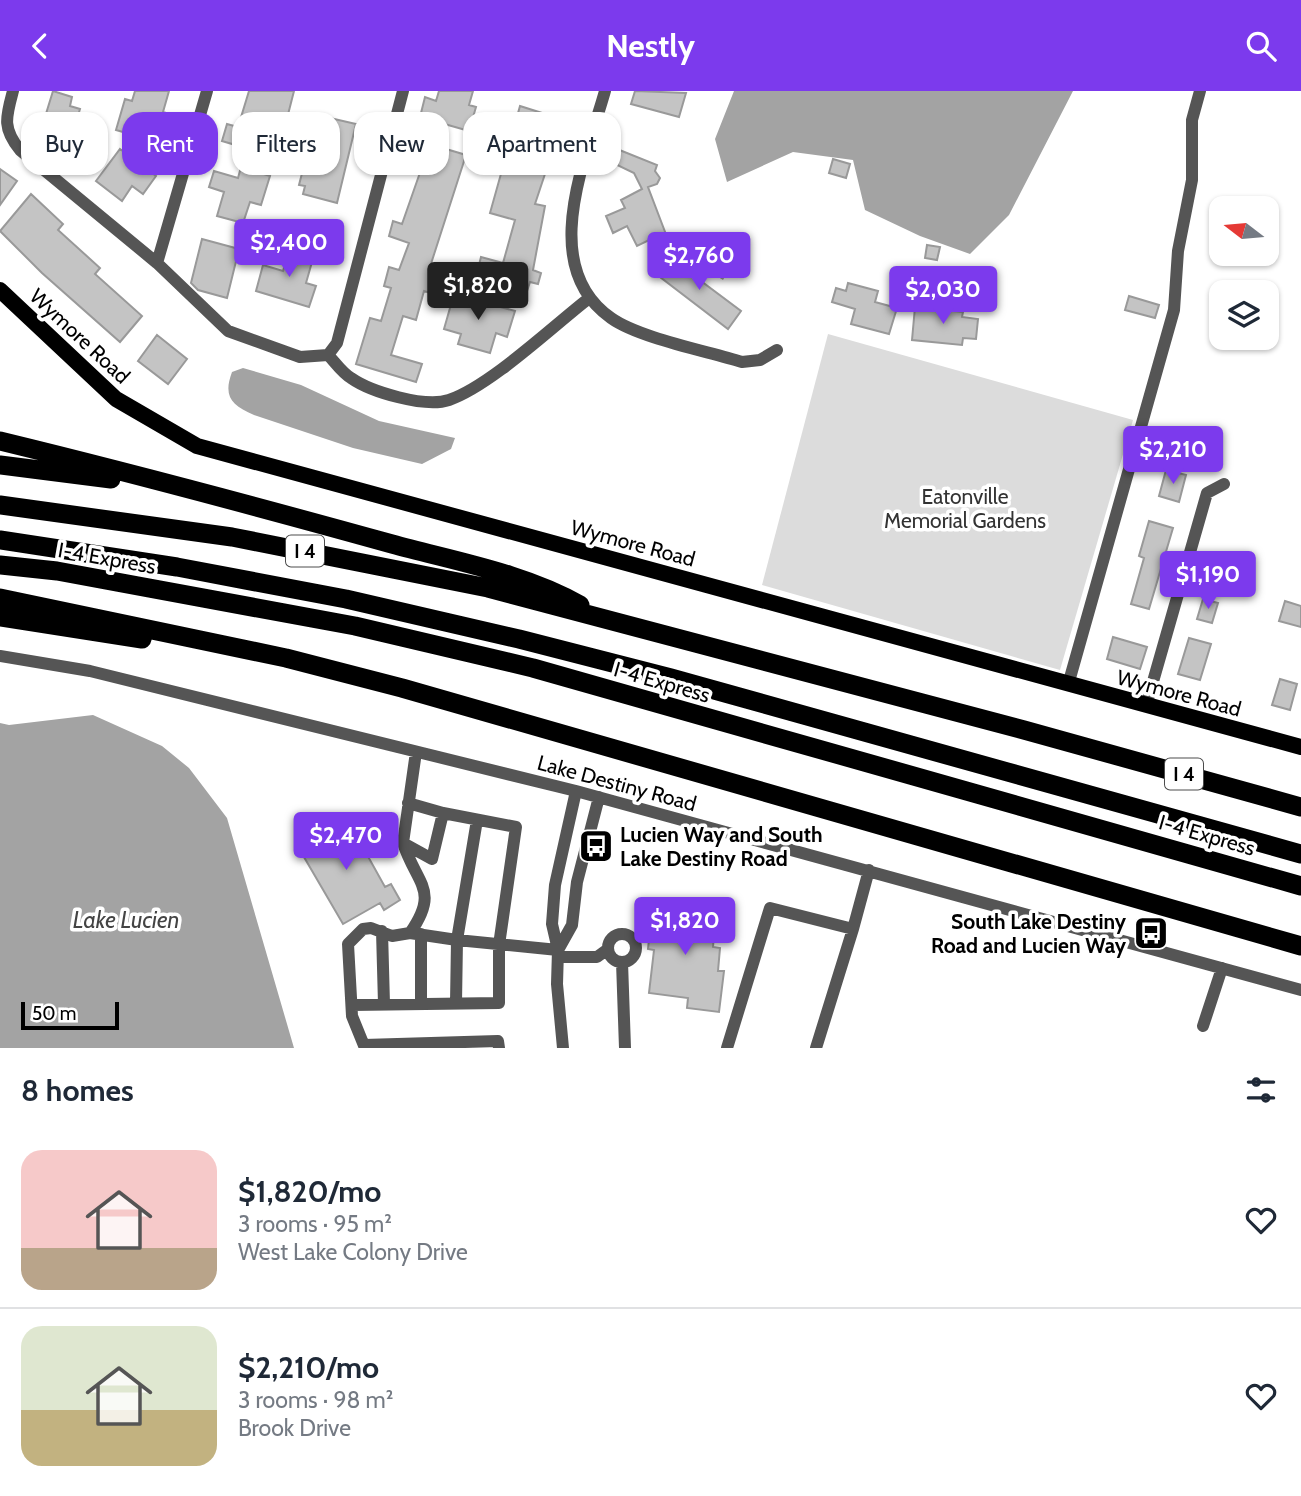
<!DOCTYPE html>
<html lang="en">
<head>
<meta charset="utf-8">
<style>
	:root { --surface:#fff; --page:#f2f2f3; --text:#1f2937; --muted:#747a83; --line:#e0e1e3; --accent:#7c3aed }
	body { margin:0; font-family:Cabin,sans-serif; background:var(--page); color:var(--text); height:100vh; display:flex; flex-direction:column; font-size:26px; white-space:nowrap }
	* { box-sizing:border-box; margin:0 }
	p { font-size:23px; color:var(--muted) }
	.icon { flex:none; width:38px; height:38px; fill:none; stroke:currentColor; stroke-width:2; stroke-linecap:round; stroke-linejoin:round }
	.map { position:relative; height:957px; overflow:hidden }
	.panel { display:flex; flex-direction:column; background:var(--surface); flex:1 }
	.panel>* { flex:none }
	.guide { position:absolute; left:21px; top:21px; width:700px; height:63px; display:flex; gap:14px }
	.needle { width:46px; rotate:286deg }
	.buttons { position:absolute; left:1209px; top:105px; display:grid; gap:14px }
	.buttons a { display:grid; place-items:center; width:70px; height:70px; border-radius:14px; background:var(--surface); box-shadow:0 2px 5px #0004; font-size:35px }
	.scale { position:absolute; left:21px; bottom:18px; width:98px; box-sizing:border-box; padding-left:7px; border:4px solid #000; border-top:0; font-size:19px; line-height:24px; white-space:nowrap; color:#000; -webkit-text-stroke:5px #fff; paint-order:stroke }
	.price { position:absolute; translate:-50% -60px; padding:0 16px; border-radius:7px; background:var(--accent); color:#fff; font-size:23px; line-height:46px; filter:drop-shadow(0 2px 4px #0008) }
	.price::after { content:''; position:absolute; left:50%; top:42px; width:21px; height:16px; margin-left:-10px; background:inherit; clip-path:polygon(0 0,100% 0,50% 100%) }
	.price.on { background:#222; color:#fff }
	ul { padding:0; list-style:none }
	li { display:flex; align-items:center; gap:21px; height:175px; padding:0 21px }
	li+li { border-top:2px solid var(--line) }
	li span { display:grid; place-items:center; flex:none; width:196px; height:140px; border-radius:21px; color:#555 }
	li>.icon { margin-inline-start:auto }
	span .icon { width:84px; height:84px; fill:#fffc; stroke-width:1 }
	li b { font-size:30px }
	h2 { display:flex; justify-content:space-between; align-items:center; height:84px; padding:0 21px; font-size:30px }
	.pill { padding:0 24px; border-radius:21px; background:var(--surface); box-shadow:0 2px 5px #0004; font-size:24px; line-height:63px }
	.pill.on { background:var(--accent); color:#fff }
	header { display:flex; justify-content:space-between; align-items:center; height:91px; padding:0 21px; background:var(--accent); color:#fff; font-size:32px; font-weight:700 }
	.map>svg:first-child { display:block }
	.green { fill:#dcdcdc }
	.water { fill:#a3a3a3 }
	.building { fill:#c4c4c4; stroke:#999; stroke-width:2 }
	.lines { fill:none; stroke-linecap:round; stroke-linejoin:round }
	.minor { stroke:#555; stroke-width:12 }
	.major { stroke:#000; stroke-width:16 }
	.highway { stroke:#000; stroke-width:19 }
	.labels { text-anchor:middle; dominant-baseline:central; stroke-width:7; stroke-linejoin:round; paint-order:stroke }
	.shield { fill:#fff; stroke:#4c4c4c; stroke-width:2 }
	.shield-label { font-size:19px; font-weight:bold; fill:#000 }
	.street-label { font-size:21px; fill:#000; stroke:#fff }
	.park-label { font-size:21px; fill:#333; stroke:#fff }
	.poi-label { font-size:21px; font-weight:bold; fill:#000; stroke:#fff; text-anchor:start }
	.water-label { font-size:23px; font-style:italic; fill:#444; stroke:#fff }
</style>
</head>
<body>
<header><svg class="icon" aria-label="back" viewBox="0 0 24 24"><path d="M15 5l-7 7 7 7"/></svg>Nestly<svg class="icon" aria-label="search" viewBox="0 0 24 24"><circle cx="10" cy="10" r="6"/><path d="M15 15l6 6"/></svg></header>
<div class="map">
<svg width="1301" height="957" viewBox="0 0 1301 957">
	<rect width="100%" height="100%" fill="#fff"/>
	<path class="green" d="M828,243L1133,329L1060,579L762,494Z"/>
	<path class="water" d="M734,0H1073L1009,124L970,163L920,145L865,119L853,69L793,61L727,91L715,48Z
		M710,168L728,180L723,189L704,177Z
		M243,277L301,294L379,330L455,347L451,358L422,373L353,357L254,324C231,314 223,305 232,281Z
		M93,624L162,655L189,677L227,727L294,957H0V632L9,634Z"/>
	<path class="building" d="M53,0L72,6L70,15L80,18L71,48L41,39Z
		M135,0H169L163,21L172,24L166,43L140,35L137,45L116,39L125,8L132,10Z
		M249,0H294L282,47L274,45L269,64L222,50L227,33L238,36Z
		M439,0H473L469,14L476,16L469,40L420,26L425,6L436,10Z
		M635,0L686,2L679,26L631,13Z
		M520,15L542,22L540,29L561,35L535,113L545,115L533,179L541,182L538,193L530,191L527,200L476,186L481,166L503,172L515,129L490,122Z
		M317,24L356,33L337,112L303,103L305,95L299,94Z
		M416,49L466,64L429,179L440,182L434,203L424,200L416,229L403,225L391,264L422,273L416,291L356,273L370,227L381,230L391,197L384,195L389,176L399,179L409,152L389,145L393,130L402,133L423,73L410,69Z
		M120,58L156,85L143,103L132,95L122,110L96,90Z
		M617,58L657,74L655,80L660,87L657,93L648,96L667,146L652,155L649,149L637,155L627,135L613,142L606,125L625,117L621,109L642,98L634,82L613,72Z
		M833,68L850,73L846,87L829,82Z
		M241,76L270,85L261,114L250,111L243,132L217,125L224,101L209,96L214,80L238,87Z
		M0,78L17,90L0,114Z
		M31,103L63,133L58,139L100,177L95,183L142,225L120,251L42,182L0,140Z
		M202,148L239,158L227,207L198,199L191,192Z
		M927,154L940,156L937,169L925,167Z
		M290,156L314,164L306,192L316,195L309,216L256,200L263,174L283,180Z
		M678,162L690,172L685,178L741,220L728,238L660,186Z
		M848,192L878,200L875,211L897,217L889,243L851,233L855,218L832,211L836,197L846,200Z
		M454,203L515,220L507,246L496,242L490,262L458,253L461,243L444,238Z
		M1129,205L1159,214L1155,227L1125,219Z
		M915,216L963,221L962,226L978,228L976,248L963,247L962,254L912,249Z
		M157,244L187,268L168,293L138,270Z
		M1166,379L1186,384L1179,411L1159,405Z
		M1149,430L1173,437L1149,518L1131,513L1144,467L1139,465Z
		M1203,508L1218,512L1212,532L1197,528Z
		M1285,510L1301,515V536L1279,530Z
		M1113,546L1147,556L1140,578L1107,568Z
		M1189,547L1211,553L1200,589L1178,583Z
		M1280,588L1297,593L1290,619L1272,614Z
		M346,726L385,796L391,793L400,809L384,819L380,812L343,833L297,754Z
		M653,811L709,818L706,844H714L713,856L720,857L718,880H724L719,921L687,917L688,907L649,902L654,859L648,858Z"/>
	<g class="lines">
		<path class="minor" d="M13,0C6,26 2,37 20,59L157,172L228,240L300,266L328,264
			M605,0C586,68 537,175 611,227C639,247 707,260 742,271L760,269L777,259
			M157,172L207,0
			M328,264C335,271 342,282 351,287C371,301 425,317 449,309C490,295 552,236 588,208
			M328,264L337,252L403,0
			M0,565L90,580L576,700L1301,899
			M1068,594L1174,219L1178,160L1192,89V29L1200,0
			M1146,615L1207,402L1224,393
			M408,712L443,722
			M403,752C417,794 440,799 410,842
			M382,840L384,913
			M608 857a14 14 0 1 1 28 0a14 14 0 1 1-28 0Z
			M421,843V913
			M558,859L572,834L577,791L599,706
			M558,866H597L608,858
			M622,871L625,957
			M456,912L457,849L558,859
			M352,914L499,912V854L516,736L443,722L432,768L403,752L416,661
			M1203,935L1222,877
			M364,954L498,950L499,957
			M365,957L352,925L348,853L363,838L371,837L392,845L410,842L457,849L477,729
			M563,957L557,893L558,859L552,833L555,794L576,700
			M727,957L770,817L853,838L869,779
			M816,957L853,838"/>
		<path class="major" d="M0,199L116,308L197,355L1301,656"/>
		<path class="highway" d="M0,350C132,382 262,417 392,453C454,470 524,482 580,514
			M0,374L111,388
			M0,414L232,446L488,497L1024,639L1301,716
			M0,449L177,476L346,508L519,548L671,587L1301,763
			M0,474L57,480L355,535L533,577L1301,795
			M0,507L286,567L402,597L1301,855
			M0,526L142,548"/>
	</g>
	<defs>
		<g id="bus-square" transform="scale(1.75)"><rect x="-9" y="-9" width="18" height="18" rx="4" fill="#000" stroke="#fff"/><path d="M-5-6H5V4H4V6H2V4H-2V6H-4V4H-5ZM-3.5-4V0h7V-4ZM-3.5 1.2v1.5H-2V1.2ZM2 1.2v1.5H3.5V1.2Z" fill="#fff"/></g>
	</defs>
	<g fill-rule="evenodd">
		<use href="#bus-square" x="596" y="755"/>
		<use href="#bus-square" x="1151" y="842"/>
	</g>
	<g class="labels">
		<g class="shield">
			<rect x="286" y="444.5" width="38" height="31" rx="5"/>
			<rect x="1165" y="667.5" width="38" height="31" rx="5"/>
		</g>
		<g class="shield-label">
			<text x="305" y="460">I 4</text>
			<text x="1184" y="683">I 4</text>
		</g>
		<g class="street-label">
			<text transform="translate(80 245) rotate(43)">Wymore Road</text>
			<text transform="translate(633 452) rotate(15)">Wymore Road</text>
			<text transform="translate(107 467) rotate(10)">I-4 Express</text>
			<text transform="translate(662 591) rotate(16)">I-4 Express</text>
			<text transform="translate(1179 602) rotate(15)">Wymore Road</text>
			<text transform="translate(617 692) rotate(15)">Lake Destiny Road</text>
			<text transform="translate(1207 744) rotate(16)">I-4 Express</text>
		</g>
		<g class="park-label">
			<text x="965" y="405">Eatonville<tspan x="965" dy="24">Memorial Gardens</tspan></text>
		</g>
		<g class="poi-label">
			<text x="620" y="743">Lucien Way and South<tspan x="620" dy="24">Lake Destiny Road</tspan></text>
			<text x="1126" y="830" text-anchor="end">South Lake Destiny<tspan x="1126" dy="24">Road and Lucien Way</tspan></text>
		</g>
		<g class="water-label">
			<text x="126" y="829">Lake Lucien</text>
		</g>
	</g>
</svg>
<div class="buttons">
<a><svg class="needle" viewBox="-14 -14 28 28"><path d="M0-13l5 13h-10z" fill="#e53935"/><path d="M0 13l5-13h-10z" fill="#747a83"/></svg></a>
<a><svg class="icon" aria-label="layers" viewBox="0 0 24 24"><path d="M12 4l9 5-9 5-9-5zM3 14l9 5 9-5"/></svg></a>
</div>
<div class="scale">50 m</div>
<b class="price" style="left:289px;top:188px">$2,400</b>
<b class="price" style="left:699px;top:201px">$2,760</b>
<b class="price on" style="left:478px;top:231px">$1,820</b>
<b class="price" style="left:943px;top:235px">$2,030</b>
<b class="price" style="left:1173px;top:395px">$2,210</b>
<b class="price" style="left:1208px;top:520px">$1,190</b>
<b class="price" style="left:346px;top:781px">$2,470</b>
<b class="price" style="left:685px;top:866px">$1,820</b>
<div class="guide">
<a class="pill">Buy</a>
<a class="pill on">Rent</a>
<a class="pill">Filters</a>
<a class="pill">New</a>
<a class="pill">Apartment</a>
</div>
</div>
<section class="panel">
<h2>8 homes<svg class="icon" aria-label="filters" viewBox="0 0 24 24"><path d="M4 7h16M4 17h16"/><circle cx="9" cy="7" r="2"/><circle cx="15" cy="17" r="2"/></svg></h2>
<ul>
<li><span style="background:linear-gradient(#f6c9c9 70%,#b9a48a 0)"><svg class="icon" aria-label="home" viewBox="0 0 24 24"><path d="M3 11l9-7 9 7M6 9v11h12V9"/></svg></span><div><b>$1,820/mo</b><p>3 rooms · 95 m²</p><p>West Lake Colony Drive</p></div><svg class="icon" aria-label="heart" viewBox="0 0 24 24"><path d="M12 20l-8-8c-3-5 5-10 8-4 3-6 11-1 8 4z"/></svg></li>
<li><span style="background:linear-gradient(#dfe7d0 60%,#c2b280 0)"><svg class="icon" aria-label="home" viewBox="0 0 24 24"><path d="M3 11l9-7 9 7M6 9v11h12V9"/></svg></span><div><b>$2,210/mo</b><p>3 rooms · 98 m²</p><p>Brook Drive</p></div><svg class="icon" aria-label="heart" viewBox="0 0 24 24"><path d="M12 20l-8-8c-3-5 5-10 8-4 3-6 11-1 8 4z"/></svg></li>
</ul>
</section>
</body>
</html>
